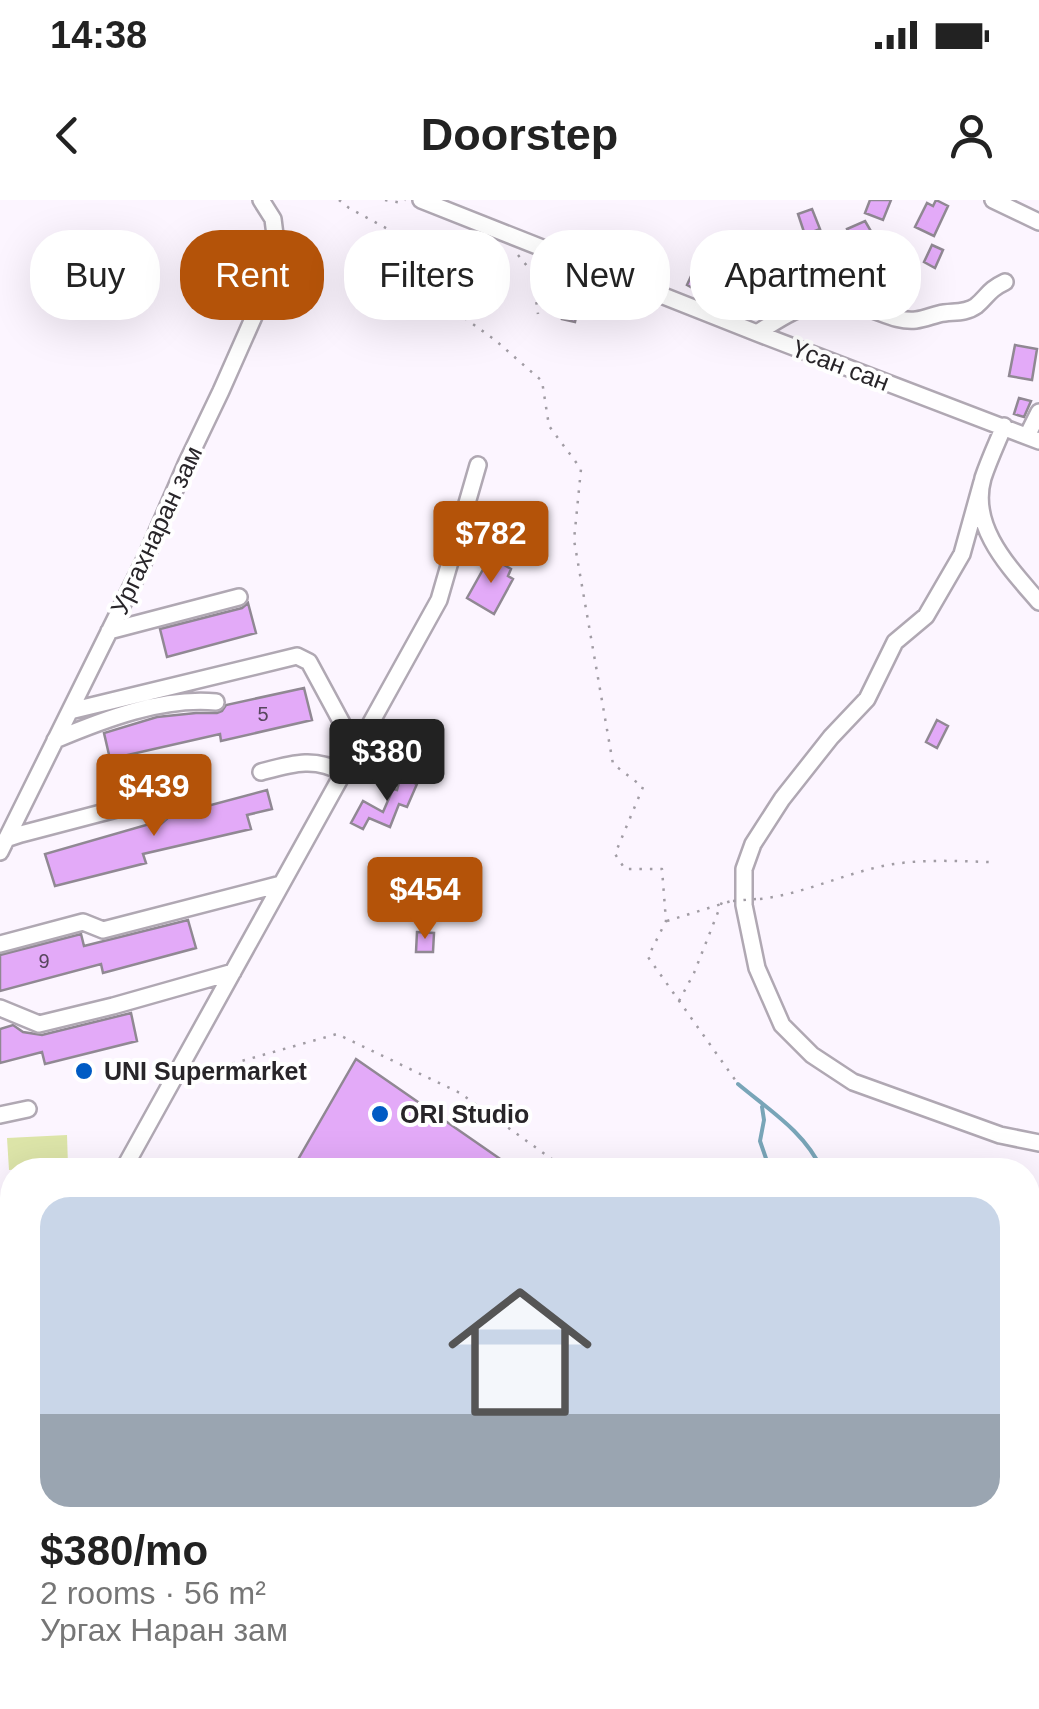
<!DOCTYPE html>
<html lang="en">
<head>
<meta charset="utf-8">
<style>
	:root { --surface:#fff; --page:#f2f2f2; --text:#222; --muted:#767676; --line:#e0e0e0; --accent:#b45309 }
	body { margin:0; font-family:Helvetica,sans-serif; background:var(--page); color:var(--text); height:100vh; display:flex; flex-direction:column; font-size:38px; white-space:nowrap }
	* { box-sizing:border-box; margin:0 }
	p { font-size:32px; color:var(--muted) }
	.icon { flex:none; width:55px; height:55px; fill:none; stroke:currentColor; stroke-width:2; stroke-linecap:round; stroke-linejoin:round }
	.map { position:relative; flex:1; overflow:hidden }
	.side { position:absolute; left:0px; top:958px; width:1040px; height:552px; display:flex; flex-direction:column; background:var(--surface); border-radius:40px 40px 0 0; box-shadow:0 10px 40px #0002 }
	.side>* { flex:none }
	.top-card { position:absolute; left:30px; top:30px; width:980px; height:90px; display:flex; gap:20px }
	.price { position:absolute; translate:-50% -85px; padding:0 22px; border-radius:10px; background:var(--accent); color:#fff; font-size:32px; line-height:65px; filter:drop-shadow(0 2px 5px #0008) }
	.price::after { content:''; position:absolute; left:50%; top:60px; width:30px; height:22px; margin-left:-15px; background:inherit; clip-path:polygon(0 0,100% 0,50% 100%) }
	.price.on { background:#222; color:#fff }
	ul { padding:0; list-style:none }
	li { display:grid; align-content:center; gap:20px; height:530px; padding:0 40px }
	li+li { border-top:2px solid var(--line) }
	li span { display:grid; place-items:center; height:310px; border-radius:30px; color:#555 }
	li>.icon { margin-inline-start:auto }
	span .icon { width:180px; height:180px; fill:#fffc; stroke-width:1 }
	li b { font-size:42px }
	.chip { padding:0 35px; border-radius:40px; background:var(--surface); box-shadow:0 10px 40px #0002; font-size:35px; line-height:90px }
	.chip.on { background:var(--accent); color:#fff }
	.status { display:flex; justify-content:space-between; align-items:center; height:70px; padding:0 50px; background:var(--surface); direction:ltr }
	.status svg { height:28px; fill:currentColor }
	header { display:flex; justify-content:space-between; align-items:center; height:130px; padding:0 40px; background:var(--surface); font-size:45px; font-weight:800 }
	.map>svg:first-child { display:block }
	.green { fill:#dde5a9 }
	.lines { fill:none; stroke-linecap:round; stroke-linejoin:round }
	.stream { stroke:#79a5b8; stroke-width:4 }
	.building { fill:#e3aaf8; stroke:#908893; stroke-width:2.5 }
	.street-casing { stroke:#b0a8b3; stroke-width:20 }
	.path { stroke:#a19ca4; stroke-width:2.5; stroke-dasharray:2.5 8; stroke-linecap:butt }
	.street { stroke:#fff; stroke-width:15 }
	.path-bridge { stroke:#a19ca4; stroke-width:2.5; stroke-dasharray:2.5 8; stroke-linecap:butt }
	.poi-dot { fill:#005bc4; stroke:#fff; stroke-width:4 }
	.labels { text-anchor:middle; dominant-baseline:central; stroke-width:8; stroke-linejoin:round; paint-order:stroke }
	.number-label { font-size:20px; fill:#57465d }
	.street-label { font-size:25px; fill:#282529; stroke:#fff }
	.poi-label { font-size:25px; font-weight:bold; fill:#282529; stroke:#fff; text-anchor:start }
</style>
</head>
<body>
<div class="status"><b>14:38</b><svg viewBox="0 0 49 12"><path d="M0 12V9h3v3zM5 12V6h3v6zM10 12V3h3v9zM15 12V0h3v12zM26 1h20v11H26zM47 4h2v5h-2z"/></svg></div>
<header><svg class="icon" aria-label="back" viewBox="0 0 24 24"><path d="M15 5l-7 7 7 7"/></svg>Doorstep<svg class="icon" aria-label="person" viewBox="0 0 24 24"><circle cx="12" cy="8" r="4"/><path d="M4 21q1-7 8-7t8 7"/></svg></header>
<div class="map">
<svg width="1039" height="1509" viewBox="0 0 1039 1509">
	<rect width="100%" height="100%" fill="#fcf5ff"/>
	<path class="green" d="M67,935L68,967L9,970L7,938Z"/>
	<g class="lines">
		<path class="stream" d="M738,884C769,910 805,932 822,970
			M762,907L764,920L760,941L770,970
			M1028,1063L1039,1066
			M1028,1391L1039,1405"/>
	</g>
	<path class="building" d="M870,0H891L883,20L865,13Z
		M936,0L948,6L934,36L915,27L927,3L933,6Z
		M812,9L820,29L805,35L798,14Z
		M865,21L875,38L866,44L868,48L855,56L849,47L853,44L847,29Z
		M791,42L800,66L787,71L778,47Z
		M932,45L943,50L935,68L924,62Z
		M713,63L739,76L731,92L706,79Z
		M692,74L706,81L700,92L687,85Z
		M565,105L578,108L575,122L562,119Z
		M1015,145L1037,149L1032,180L1009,176Z
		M1019,198L1031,201L1024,217L1014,214Z
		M512,307L535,341L519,352L496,317Z
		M490,357L511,369L508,376L513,379L494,414L467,398Z
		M248,403L256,433L167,457L160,429L242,408Z
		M304,488L312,520L221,541L220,534L110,559L104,533L157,517L196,513H217L222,511L226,505Z
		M937,520L948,526L937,548L926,542Z
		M402,572L414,576L412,582L417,584L407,607L399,604L390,627L369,618L363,629L351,623L363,601L383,612L393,589L397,590Z
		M267,590L272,609L247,615L251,629L143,654L146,663L55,686L45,654L153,623L161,624L170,616Z
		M188,720L196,748L103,773L101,764L0,791V755L81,734L84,746Z
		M417,732L434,733L433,752H416Z
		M131,813L137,841L45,864L42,852L0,863V829L13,825L23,832L42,835Z
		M356,859L516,970H292Z"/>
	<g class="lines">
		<g class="street-casing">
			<path id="street" d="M421,0L757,133L1039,241
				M993,0L1039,22
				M757,133C794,110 819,92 864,107C882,112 897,122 916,120C924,119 931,116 939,114C951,111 965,114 976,106C988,96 988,90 1005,82
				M1004,226C997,243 989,260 983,278C969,327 1010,368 1039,402
				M1027,236L1039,212
				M982,282L962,354L926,416L895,442L867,499L831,537L782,599L753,644L744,669V705L757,768L782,825L812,855L853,882L1000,935L1039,943
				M109,431L239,397
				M70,511L297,456L309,462L356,549
				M55,540C105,519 162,497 216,502
				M261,572C291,564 315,556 343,573
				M6,639L21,634L128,606L159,613
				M0,652L146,357L187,262L221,191L271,78L276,43L273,19L261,0
				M0,744L83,722L103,730L281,684
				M0,808L39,824L113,806L233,772
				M0,915L28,909
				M123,970L439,400L478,265
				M0,1190L12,1167
				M0,1206L12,1229
				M0,1456L12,1431
				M95,1498L97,1509
				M139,1498L153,1509"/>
		</g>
		<path class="path" d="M339,0L349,8L406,39L439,75L452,109L495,140L542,181L549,226L581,269L574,340L613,564L643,587L615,654L625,669H662L666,721L648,757L738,884
			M385,0L402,3L405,0
			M518,55L532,72L538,114
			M760,699C804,694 845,673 888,665C921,659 955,661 989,662
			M667,721L731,701
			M679,801L694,773L722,702
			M192,875L337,834L460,893L567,970
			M801,1498L804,1501L810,1498
			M869,1498C882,1504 892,1507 904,1498
			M963,1498L978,1509
			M1017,1498L1031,1509
			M805,1502L810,1509"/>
		<use href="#street" class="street"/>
		<path class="path-bridge" d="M733,701L756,699"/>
	</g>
	<g class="poi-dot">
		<circle cx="84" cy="871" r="10"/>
		<circle cx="380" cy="914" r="10"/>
	</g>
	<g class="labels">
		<g class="number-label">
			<text x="263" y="514">5</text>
			<text x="44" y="761">9</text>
		</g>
		<g class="street-label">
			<text transform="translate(841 165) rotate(21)">Үсан сан</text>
			<text transform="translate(156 330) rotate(-65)">Ургахнаран зам</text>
		</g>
		<g class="poi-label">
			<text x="104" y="871">UNI Supermarket</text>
			<text x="400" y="914">ORI Studio</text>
		</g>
	</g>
</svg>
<b class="price" style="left:491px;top:386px">$782</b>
<b class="price on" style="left:387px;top:604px">$380</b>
<b class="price" style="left:154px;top:639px">$439</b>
<b class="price" style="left:425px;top:742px">$454</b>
<div class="top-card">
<a class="chip">Buy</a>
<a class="chip on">Rent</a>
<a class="chip">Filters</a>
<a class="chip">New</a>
<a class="chip">Apartment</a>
</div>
<section class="side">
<ul>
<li><span style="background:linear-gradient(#c9d6e8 70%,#9aa5b1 0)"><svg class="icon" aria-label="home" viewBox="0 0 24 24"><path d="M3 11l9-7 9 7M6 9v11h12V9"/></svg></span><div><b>$380/mo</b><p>2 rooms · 56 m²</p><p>Ургах Наран зам</p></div></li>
</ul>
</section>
</div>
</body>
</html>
